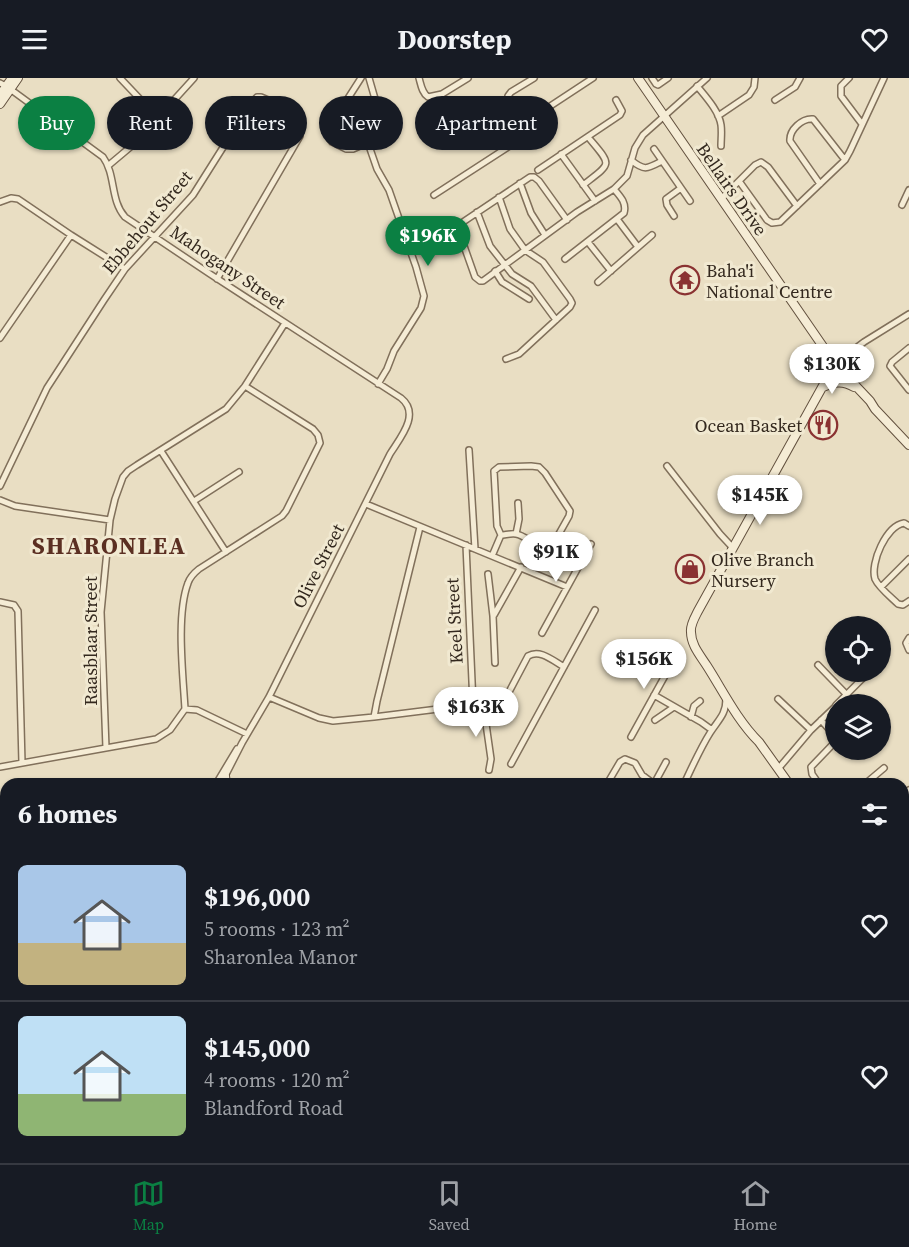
<!DOCTYPE html>
<html lang="en">
<head>
<meta charset="utf-8">
<style>
	:root { --surface:#171b24; --page:#20242c; --text:#f1f3f6; --muted:#9ea1a6; --line:#363941; --accent:#0b8043 }
	body { margin:0; font-family:"Source Serif 4",serif; background:var(--page); color:var(--text); height:100vh; display:flex; flex-direction:column; font-size:22px; white-space:nowrap }
	* { box-sizing:border-box; margin:0 }
	p { font-size:20px; color:var(--muted) }
	.icon { flex:none; width:33px; height:33px; fill:none; stroke:currentColor; stroke-width:2; stroke-linecap:round; stroke-linejoin:round }
	.map { position:relative; flex:1; overflow:hidden }
	.drawer { position:absolute; left:0px; top:700px; width:909px; height:386px; display:flex; flex-direction:column; background:var(--surface); border-radius:18px 18px 0 0; box-shadow:0 2px 4px #0004 }
	.drawer>* { flex:none }
	.banner { position:absolute; left:18px; top:18px; width:600px; height:54px; display:flex; gap:12px }
	.fabs { position:absolute; left:825px; top:538px; display:grid; gap:12px }
	.fabs a { display:grid; place-items:center; width:66px; height:66px; border-radius:50%; background:var(--surface); box-shadow:0 2px 4px #0004; font-size:30px }
	.price { position:absolute; translate:-50% -51px; padding:0 14px; border-radius:21px; background:#fff; color:#222; font-size:20px; line-height:39px; filter:drop-shadow(0 2px 3px #0008) }
	.price::after { content:''; position:absolute; left:50%; top:36px; width:18px; height:14px; margin-left:-9px; background:inherit; clip-path:polygon(0 0,100% 0,50% 100%) }
	.price.on { background:var(--accent); color:#fff }
	ul { padding:0; list-style:none }
	li { display:flex; align-items:center; gap:18px; height:150px; padding:0 18px }
	li+li { border-top:2px solid var(--line) }
	li span { display:grid; place-items:center; flex:none; width:168px; height:120px; border-radius:9px; color:#555 }
	li>.icon { margin-inline-start:auto }
	span .icon { width:72px; height:72px; fill:#fffc; stroke-width:1 }
	li b { font-size:26px }
	h2 { display:flex; justify-content:space-between; align-items:center; height:72px; padding:0 18px; font-size:26px }
	.pill { padding:0 21px; border-radius:27px; background:var(--surface); box-shadow:0 2px 4px #0004; font-size:21px; line-height:54px }
	.pill.on { background:var(--accent); color:#fff }
	header { display:flex; justify-content:space-between; align-items:center; height:78px; padding:0 18px; background:var(--surface); font-size:27px; font-weight:700 }
	.dock { display:flex; justify-content:space-around; align-items:center; height:84px; border-top:2px solid var(--line); background:var(--surface); font-size:16px; color:var(--muted) }
	.dock a { display:grid; justify-items:center; gap:3px }
	.dock .on { color:var(--accent) }
	.map>svg:first-child { display:block }
	.lines { fill:none; stroke-linecap:round; stroke-linejoin:round }
	.street-casing { stroke:#81705b; stroke-width:8 }
	.secondary-casing { stroke:#63513f; stroke-width:10 }
	.street { stroke:#f5ecd5; stroke-width:5 }
	.secondary { stroke:#f5ecd5; stroke-width:8 }
	.labels { text-anchor:middle; dominant-baseline:central; stroke-width:6; stroke-linejoin:round; paint-order:stroke }
	.street-label { font-size:18px; fill:#33281e; stroke:#f1e9d1 }
	.poi-label { font-size:18px; fill:#33281e; stroke:#f1e9d1; text-anchor:start }
	.district-label { font-size:24px; font-weight:bold; letter-spacing:1.5px; fill:#5b2f22; stroke:#f1e9d1 }
</style>
</head>
<body>
<header><svg class="icon" aria-label="menu" viewBox="0 0 24 24"><path d="M4 6h16M4 12h16M4 18h16"/></svg>Doorstep<svg class="icon" aria-label="heart" viewBox="0 0 24 24"><path d="M12 20l-8-8c-3-5 5-10 8-4 3-6 11-1 8 4z"/></svg></header>
<div class="map">
<svg width="909" height="1085" viewBox="0 0 909 1085">
	<rect width="100%" height="100%" fill="#e9dec3"/>
	<g class="lines">
		<g class="street-casing">
			<path id="street" d="M120,0L157,39
				M361,0L329,50V60L332,64L346,71H353L383,58L384,52L369,0
				M419,0C421,7 422,15 428,19L442,16L468,0
				M652,0L656,6L658,7L668,0
				M849,0L841,8V18L862,46
				M0,5L6,8L103,79C116,97 110,122 125,139L210,196L401,320C421,336 400,360 390,376L269,619L242,665L221,706
				M697,8C706,19 719,33 721,47C722,54 721,61 721,68
				M775,22L795,9L800,0
				M718,38L749,17L754,9L755,0
				M523,46L593,0
				M368,65L377,91L389,112L416,189L424,218L421,230L394,273L387,291L378,306
				M654,71L690,123
				M561,76L595,123
				M631,82C644,93 647,91 662,83
				M109,87L134,66L194,0
				M538,92L620,37L622,33L616,22
				M739,103L767,142L772,145L780,144L845,82L850,73L884,0
				M520,105L531,135L545,157
				M820,106L790,63C789,52 802,40 813,41L845,82
				M583,107C613,84 612,88 588,59
				M434,117L525,58L526,52L509,25L508,18L511,14L534,0
				M499,119L510,151L525,172L543,184L570,221L572,225L570,229L519,276L506,281
				M721,121L755,87L761,84L768,89L797,128
				M0,124L11,120L18,121L71,157L125,191
				M902,127L909,112
				M477,134L490,168L512,196L531,208L556,242
				M674,138L667,127L666,121L681,110
				M617,141L638,169
				M567,142L539,103L534,99H530L460,146L458,151L475,199L480,203H483L577,134L614,111L627,98L635,70L643,57L707,0
				M588,164L611,193
				M565,181L624,135C627,125 620,118 614,111
				M495,193L502,204L529,221
				M598,204L652,157
				M0,260L71,157
				M909,270L892,284L890,288L909,312
				M835,286L864,264L909,236
				M469,372L475,471
				M161,373L226,474
				M667,388L720,456L733,470
				M0,408L47,310L104,222L125,191L193,117L251,25L257,19H261L268,22L298,50L300,58L217,201
				M0,422L15,428L110,442
				M194,423L239,394
				M366,426L567,509
				M909,448L904,445C886,448 870,485 875,501C879,510 891,519 898,526L903,527L909,523
				M516,456L519,441L518,425
				M466,467L473,626
				M492,478L501,457L497,448L494,393L499,389L531,388L539,389L545,395L570,433L569,438L555,463C543,479 529,458 516,456C511,455 505,457 501,457
				M488,496L493,538L495,585
				M881,509L909,481
				M0,524L14,527L18,533L22,685
				M494,537L521,489
				M542,555L591,466
				M909,560L906,565L909,572
				M818,587L847,617
				M654,617L701,644L712,652
				M269,619L319,640L333,643L374,639L478,626L482,629L485,639L491,681L489,692
				M778,621L811,652
				M836,627L869,594
				M185,631C183,596 176,537 188,505C190,499 194,495 199,491L282,438L286,433L320,365L318,357L313,351L245,308
				M185,631L197,632L247,656
				M374,639L377,623L420,449
				M485,639L495,636L499,633L528,578C540,571 552,582 564,589
				M691,639L694,628L700,623
				M655,642L674,629
				M821,642L836,659
				M631,659L677,576
				M106,670L101,534L110,442L115,421L123,399L128,393L137,387L226,331L245,308L285,245
				M845,672L847,675
				M511,686L595,532
				M0,689L156,661L170,652L185,631
				M778,691L811,652L836,628
				M216,706L237,671
				M607,706L620,684L625,681L635,685L642,697L654,706
				M654,706L666,684
				M684,706C692,689 700,671 710,655C718,642 726,637 726,621
				M819,706L812,696L811,689L836,663
				M865,706L884,690
				M903,717L909,712
				M903,723L909,730
				M903,750L909,744
				M0,826H6
				M0,960L6,949
				M903,1008H909
				M102,1082L142,1080
				M36,1085L39,1080
				M48,1085L51,1080
				M201,1085L205,1080"/>
		</g>
		<g class="secondary-casing">
			<path id="secondary" d="M638,0L835,286L870,323L875,331L909,367
				M0,17L12,0
				M0,26L18,0
				M823,309C834,304 842,302 854,309
				M225,698L226,706
				M789,706L759,664C737,642 723,613 707,588C700,577 691,567 691,554C690,547 695,539 698,533L835,286
				M0,757L6,756
				M903,882L909,891
				M556,1085L563,1080
				M574,1085L575,1080"/>
		</g>
		<use href="#street" class="street"/>
		<use href="#secondary" class="secondary"/>
	</g>
	<defs>
		<g id="temple-ring" transform="scale(1.5)"><circle r="9.5" fill="#f1e9d1" stroke="#8a3232" stroke-width="1.5"/><path d="M0-6L5-2H3V0L6.5 2.5H4V6H1.5V3h-3V6H-4V2.5H-6.5L-3 0V-2H-5Z" fill="#8a3232"/></g>
		<g id="restaurant-ring" transform="scale(1.5)"><circle r="9.5" fill="#f1e9d1" stroke="#8a3232" stroke-width="1.5"/><path d="M-5-6h1v4h1v-4h1v4h1v-4h1v5L-1.5 .5V6h-2V.5L-5-1ZM5-6V6H3V1.5H1.5Q1.5-4 5-6Z" fill="#8a3232"/></g>
		<g id="shop-ring" transform="scale(1.5)"><circle r="9.5" fill="#f1e9d1" stroke="#8a3232" stroke-width="1.5"/><path d="M-5-2.5h2.3a2.7 3.5 0 0 1 5.4 0H5L5.5 6h-11ZM-1.5-2.5h3a1.5 2.3 0 0 0-3 0Z" fill="#8a3232"/></g>
	</defs>
	<g fill-rule="evenodd">
		<use href="#temple-ring" x="685" y="202"/>
		<use href="#restaurant-ring" x="823" y="347"/>
		<use href="#shop-ring" x="690" y="491"/>
	</g>
	<g class="labels">
		<g class="street-label">
			<text transform="translate(732 111) rotate(55)">Bellairs Drive</text>
			<text transform="translate(147 144) rotate(-50)">Ebbehout Street</text>
			<text transform="translate(228 189) rotate(34)">Mahogany Street</text>
			<text transform="translate(318 488) rotate(-63)">Olive Street</text>
			<text transform="translate(454 543) rotate(-93)">Keel Street</text>
			<text transform="translate(90 563) rotate(-90)">Raasblaar Street</text>
		</g>
		<g class="poi-label">
			<text x="706" y="192">Baha'i<tspan x="706" dy="21">National Centre</tspan></text>
			<text x="802" y="347" text-anchor="end">Ocean Basket</text>
			<text x="711" y="481">Olive Branch<tspan x="711" dy="21">Nursery</tspan></text>
		</g>
		<g class="district-label">
			<text x="109" y="467">SHARONLEA</text>
		</g>
	</g>
</svg>
<div class="fabs">
<a><svg class="icon" aria-label="locate" viewBox="0 0 24 24"><circle cx="12" cy="12" r="6"/><path d="M12 2v4M12 18v4M2 12h4M18 12h4"/></svg></a>
<a><svg class="icon" aria-label="layers" viewBox="0 0 24 24"><path d="M12 4l9 5-9 5-9-5zM3 14l9 5 9-5"/></svg></a>
</div>
<b class="price on" style="left:428px;top:189px">$196K</b>
<b class="price" style="left:832px;top:317px">$130K</b>
<b class="price" style="left:760px;top:448px">$145K</b>
<b class="price" style="left:556px;top:505px">$91K</b>
<b class="price" style="left:644px;top:612px">$156K</b>
<b class="price" style="left:476px;top:660px">$163K</b>
<div class="banner">
<a class="pill on">Buy</a>
<a class="pill">Rent</a>
<a class="pill">Filters</a>
<a class="pill">New</a>
<a class="pill">Apartment</a>
</div>
<section class="drawer">
<h2>6 homes<svg class="icon" aria-label="filters" viewBox="0 0 24 24"><path d="M4 7h16M4 17h16"/><circle cx="9" cy="7" r="2"/><circle cx="15" cy="17" r="2"/></svg></h2>
<ul>
<li><span style="background:linear-gradient(#a9c7e8 65%,#c2b280 0)"><svg class="icon" aria-label="home" viewBox="0 0 24 24"><path d="M3 11l9-7 9 7M6 9v11h12V9"/></svg></span><div><b>$196,000</b><p>5 rooms · 123 m²</p><p>Sharonlea Manor</p></div><svg class="icon" aria-label="heart" viewBox="0 0 24 24"><path d="M12 20l-8-8c-3-5 5-10 8-4 3-6 11-1 8 4z"/></svg></li>
<li><span style="background:linear-gradient(#bfe0f5 65%,#8fb573 0)"><svg class="icon" aria-label="home" viewBox="0 0 24 24"><path d="M3 11l9-7 9 7M6 9v11h12V9"/></svg></span><div><b>$145,000</b><p>4 rooms · 120 m²</p><p>Blandford Road</p></div><svg class="icon" aria-label="heart" viewBox="0 0 24 24"><path d="M12 20l-8-8c-3-5 5-10 8-4 3-6 11-1 8 4z"/></svg></li>
</ul>
</section>
</div>
<nav class="dock">
<a class="on"><svg class="icon" aria-label="map" viewBox="0 0 24 24"><path d="M3 6l6-2 6 2 6-2v14l-6 2-6-2-6 2zM9 4v14M15 6v14"/></svg>Map</a>
<a><svg class="icon" aria-label="saved" viewBox="0 0 24 24"><path d="M7 4h10v16l-5-4-5 4z"/></svg>Saved</a>
<a><svg class="icon" aria-label="home" viewBox="0 0 24 24"><path d="M3 11l9-7 9 7M6 9v11h12V9"/></svg>Home</a>
</nav>
</body>
</html>
